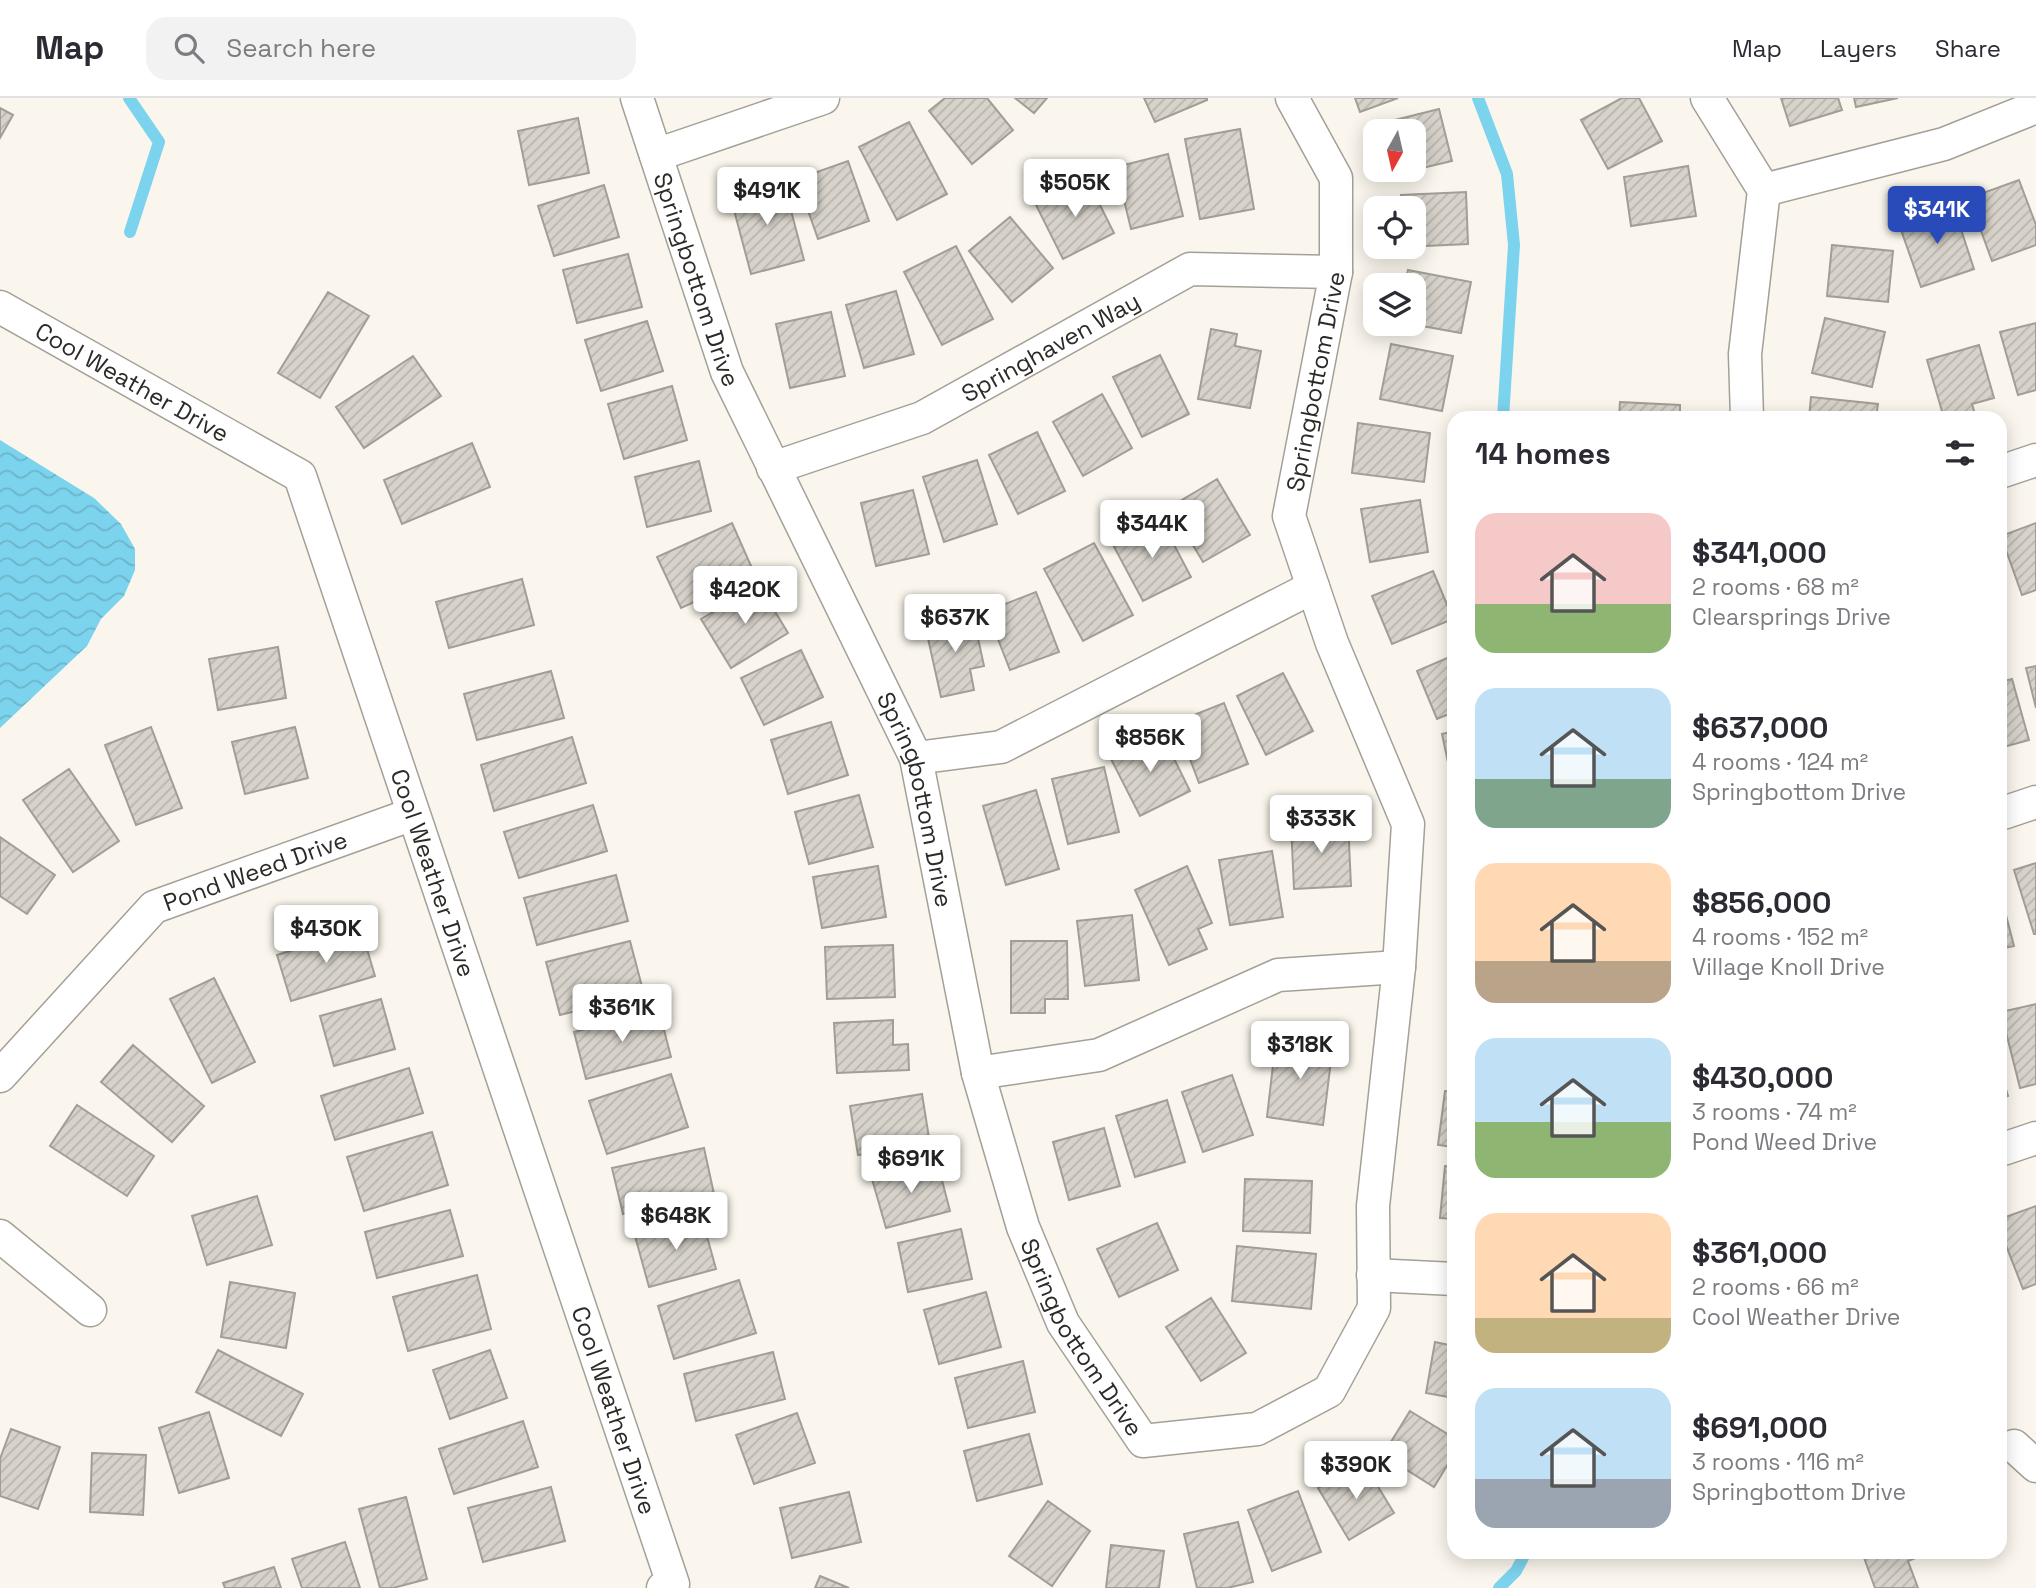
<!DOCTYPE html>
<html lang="en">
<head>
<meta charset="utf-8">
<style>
	:root { --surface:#fff; --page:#f2f2f3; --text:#2b2b33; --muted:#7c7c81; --line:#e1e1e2; --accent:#294ab9 }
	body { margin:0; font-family:"Space Grotesk",sans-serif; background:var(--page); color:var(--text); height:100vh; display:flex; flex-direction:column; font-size:26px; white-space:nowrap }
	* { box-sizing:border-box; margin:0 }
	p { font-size:23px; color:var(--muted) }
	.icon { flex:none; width:38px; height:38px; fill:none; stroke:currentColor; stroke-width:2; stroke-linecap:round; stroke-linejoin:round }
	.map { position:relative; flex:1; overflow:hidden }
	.sheet { position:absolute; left:1447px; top:313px; width:560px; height:1148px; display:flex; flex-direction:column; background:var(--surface); border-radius:21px; box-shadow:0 4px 18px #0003 }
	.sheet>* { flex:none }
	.needle { width:46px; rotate:188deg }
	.fabs { position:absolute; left:1363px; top:21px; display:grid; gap:14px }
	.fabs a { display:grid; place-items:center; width:63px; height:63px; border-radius:14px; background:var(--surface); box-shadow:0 4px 18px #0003; font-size:35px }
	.price { position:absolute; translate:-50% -60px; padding:0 16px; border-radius:7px; background:#fff; color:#222; font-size:23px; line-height:46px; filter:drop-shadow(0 2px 4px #0008) }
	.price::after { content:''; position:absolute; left:50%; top:42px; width:21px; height:16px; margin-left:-10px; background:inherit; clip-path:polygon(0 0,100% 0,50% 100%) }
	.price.active { background:var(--accent); color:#fff }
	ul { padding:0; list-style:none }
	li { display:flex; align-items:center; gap:21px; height:175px; padding:0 28px }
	li span { display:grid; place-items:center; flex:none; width:196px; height:140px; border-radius:21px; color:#555 }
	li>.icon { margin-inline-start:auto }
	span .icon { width:84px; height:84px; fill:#fffc; stroke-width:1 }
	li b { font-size:30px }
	h2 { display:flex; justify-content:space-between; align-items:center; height:84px; padding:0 28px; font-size:30px }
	header { display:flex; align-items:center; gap:42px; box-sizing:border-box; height:98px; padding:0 35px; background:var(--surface); border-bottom:2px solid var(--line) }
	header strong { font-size:33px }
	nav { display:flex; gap:38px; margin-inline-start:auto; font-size:24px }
	.search { width:490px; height:63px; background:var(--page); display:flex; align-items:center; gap:18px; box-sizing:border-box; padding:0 24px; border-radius:21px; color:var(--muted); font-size:26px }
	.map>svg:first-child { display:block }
	.water { fill:url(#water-waves) }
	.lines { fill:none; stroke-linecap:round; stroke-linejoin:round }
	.stream { stroke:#7cd3ed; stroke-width:12 }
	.building { fill:url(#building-hatch); stroke:#a29e96; stroke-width:2 }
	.street-casing { stroke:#a4a098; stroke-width:35 }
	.street { stroke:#fff; stroke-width:32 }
	.labels { text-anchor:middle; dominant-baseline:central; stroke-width:6; stroke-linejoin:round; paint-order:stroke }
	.street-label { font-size:24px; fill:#2c2a27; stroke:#faf6ed }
</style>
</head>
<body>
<header>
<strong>Map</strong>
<div class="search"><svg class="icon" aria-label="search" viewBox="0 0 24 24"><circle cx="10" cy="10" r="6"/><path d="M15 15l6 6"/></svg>Search here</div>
<nav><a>Map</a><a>Layers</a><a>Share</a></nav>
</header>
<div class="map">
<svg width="2036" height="1490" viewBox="0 0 2036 1490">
	<defs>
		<pattern id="water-waves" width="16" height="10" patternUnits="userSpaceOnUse" patternTransform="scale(1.75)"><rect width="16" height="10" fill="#7cd3ed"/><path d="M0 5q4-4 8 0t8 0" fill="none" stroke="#6bb5cb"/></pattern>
		<pattern id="building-hatch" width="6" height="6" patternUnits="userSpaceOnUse" patternTransform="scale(1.75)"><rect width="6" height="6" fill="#d7d3cb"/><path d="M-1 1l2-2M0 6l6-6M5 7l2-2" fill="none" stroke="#b9b5ae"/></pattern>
	</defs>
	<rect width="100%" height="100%" fill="#faf6ed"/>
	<path class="water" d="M0,342L94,400L121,426L135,451V472L124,498L101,521L87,548L0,630Z"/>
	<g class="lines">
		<path class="stream" d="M129,0L159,44L130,134
			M1478,0L1507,76L1514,147L1503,320
			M1499,1490L1516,1473L1526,1454"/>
	</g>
	<path class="building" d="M945,0H987L1013,32L972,66L929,13Z
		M1015,0H1047L1034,15Z
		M1144,0H1207V2L1155,24Z
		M1355,0H1398L1360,14Z
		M1622,0H1639L1662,43L1608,71L1581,22Z
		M1781,0H1838L1842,12L1790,28Z
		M1854,0H1898L1856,9Z
		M0,10L13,17L0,40Z
		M1439,11L1452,63L1388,78L1387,72H1414V33H1377L1375,27Z
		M578,20L589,75L529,87L518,33Z
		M909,24L947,96L897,122L859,49Z
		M1240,31L1254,111L1200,121L1185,41Z
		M1168,56L1183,118L1131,131L1116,69Z
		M848,63L869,123L818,141L797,81Z
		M1688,68L1696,118L1631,128L1624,79Z
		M1087,81L1114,135L1063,161L1036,107Z
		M783,82L804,162L751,176L730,97Z
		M2019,82L2036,127V147L1992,163L1969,100Z
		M604,87L619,139L554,158L538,108Z
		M1466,94L1468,146L1403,149H1414V110H1401V97Z
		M1953,107L1974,171L1921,189L1899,126Z
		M1010,119L1053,170L1012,204L969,153Z
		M1832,147L1893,153L1888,204L1827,198Z
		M956,148L993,221L942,247L904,174Z
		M628,156L642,209L577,225L563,172Z
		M1408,172L1471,184L1461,235L1411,226H1414V187H1405Z
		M896,193L914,256L864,270L846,207Z
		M328,194L369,218L320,300L278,275Z
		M831,214L845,278L790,290L776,226Z
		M1825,220L1885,234L1872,289L1812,275Z
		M647,223L663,273L601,293L585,242Z
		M2036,225V292L2018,297L2000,234Z
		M1211,231L1237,236L1235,248L1261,253L1250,310L1198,301Z
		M1391,246L1453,258L1442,313L1380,301Z
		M1979,247L1994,300L1972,306L1976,320H1944L1927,262Z
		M1160,257L1189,316L1142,339L1113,279Z
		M413,258L441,298L364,350L336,309Z
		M672,288L687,342L624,361L608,306Z
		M1102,296L1132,350L1083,378L1053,324Z
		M1811,299L1878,306L1876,320H1809Z
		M1620,304L1680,307V320H1619Z
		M1358,325L1430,335L1424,384L1352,375Z
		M1037,334L1065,393L1018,416L989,357Z
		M472,345L490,389L402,426L384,382Z
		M977,362L997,426L944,444L923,379Z
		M699,363L711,413L647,429L635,379Z
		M1217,381L1250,437L1203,464L1170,409Z
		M913,392L929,456L876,468L861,405Z
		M1420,402L1428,454L1370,464L1361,411Z
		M1160,420L1191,479L1143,503L1112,445Z
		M732,425L755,477L681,510L657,459Z
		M2036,425V492L2022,497L2001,438Z
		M1094,445L1133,517L1083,543L1044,471Z
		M1433,473L1453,521L1392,546L1372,498Z
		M522,481L534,527L449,550L436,504Z
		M759,487L788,535L731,570L701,521Z
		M1036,494L1059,554L1010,572L987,513Z
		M973,517L984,568L970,571L974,592L941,599L925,527Z
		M278,549L286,600L218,612L209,561Z
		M801,552L823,599L764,627L741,580Z
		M1454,557V614L1437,621L1417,573Z
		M2036,568V610L2026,570Z
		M551,573L564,620L477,642L464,596Z
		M1283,575L1313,633L1266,657L1237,598Z
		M2012,581L2029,642L2000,650V584Z
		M1224,605L1248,666L1199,685L1176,624Z
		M831,624L848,677L788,696L771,642Z
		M151,629L182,710L136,727L105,647Z
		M295,629L308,680L245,696L232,644Z
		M1454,633V688H1453L1442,636Z
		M1161,634L1190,693L1140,718L1110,659Z
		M572,639L586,685L494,713L481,667Z
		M1104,669L1119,734L1068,746L1052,681Z
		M69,671L119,743L73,774L23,702Z
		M1036,692L1059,771L1006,787L983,708Z
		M859,697L873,749L809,766L795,714Z
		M593,707L607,753L519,780L504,734Z
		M1348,723L1351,788L1294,791L1291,726Z
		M0,739L55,777L27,816L0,798Z
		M1272,753L1283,819L1230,827L1219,762Z
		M2036,765V836H2034L2014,772Z
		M878,768L886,819L822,830L813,779Z
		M1187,768L1212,825L1198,831L1207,851L1169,867L1135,792Z
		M616,777L628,823L537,847L524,800Z
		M2000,794L2014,848L2000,851Z
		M1132,817L1139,882L1085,888L1077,823Z
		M361,831L375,878L291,903L277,857Z
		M630,843L644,896L560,917L546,864Z
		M1011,843H1067L1068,901H1045V915H1011Z
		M893,847L895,899L827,901L825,849Z
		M214,880L255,964L212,985L170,901Z
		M381,901L395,951L334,968L320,918Z
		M2036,906V986L2020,990L2001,914Z
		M659,912L671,959L586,981L574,934Z
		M893,922V947L908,946L909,972L837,975L834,925Z
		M1276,941L1333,947L1323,1027L1267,1019Z
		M133,947L204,1008L172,1044L101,984Z
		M409,970L423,1015L335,1042L321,998Z
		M2000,971L2008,998L2000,1001Z
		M671,976L688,1029L607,1056L589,1003Z
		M1232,977L1253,1037L1203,1054L1182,994Z
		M1445,993L1454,994V1049L1438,1047Z
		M922,996L930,1046L858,1057L850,1008Z
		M1167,1002L1185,1064L1135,1079L1116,1018Z
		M77,1007L154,1058L127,1098L50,1048Z
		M1104,1030L1120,1088L1069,1102L1053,1044Z
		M432,1034L448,1087L364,1113L347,1059Z
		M704,1050L714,1096L623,1116L612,1070Z
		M937,1063L950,1113L886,1130L872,1081Z
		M1445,1068L1454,1069V1121L1440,1120Z
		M1245,1081L1312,1083L1310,1135L1243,1133Z
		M257,1098L272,1147L207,1167L192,1118Z
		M2036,1108V1186L2023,1191L2000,1132V1121Z
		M450,1112L463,1158L377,1180L365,1134Z
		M702,1120L716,1171L649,1189L635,1138Z
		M1157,1125L1178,1172L1119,1199L1097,1151Z
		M961,1131L972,1181L908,1194L898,1145Z
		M1237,1148L1316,1156L1311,1211L1232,1203Z
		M477,1177L491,1231L408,1253L393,1199Z
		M739,1182L756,1235L674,1261L658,1208Z
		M230,1184L295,1195L286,1250L221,1239Z
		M986,1194L1001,1249L939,1266L924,1212Z
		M1211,1200L1246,1255L1201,1283L1166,1229Z
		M1435,1244L1454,1248V1300L1426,1295Z
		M218,1252L303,1296L281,1338L196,1294Z
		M490,1252L507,1300L450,1321L433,1272Z
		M773,1254L785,1301L696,1323L684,1276Z
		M1023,1263L1035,1314L968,1330L955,1280Z
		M1410,1313L1454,1340V1356L1434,1389L1383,1357Z
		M209,1314L229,1380L179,1395L159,1330Z
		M797,1315L815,1365L754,1386L736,1337Z
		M523,1323L538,1369L454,1396L439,1351Z
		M11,1331L60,1349L38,1411L0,1398V1361Z
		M1029,1336L1042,1386L977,1403L964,1353Z
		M92,1355L146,1357L143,1417L90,1414Z
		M1363,1364L1394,1415L1349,1442L1318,1390Z
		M551,1389L565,1443L483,1464L468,1410Z
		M1298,1393L1321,1454L1272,1473L1248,1412Z
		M849,1394L861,1444L792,1460L780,1410Z
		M406,1399L427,1481L393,1490H380L359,1411Z
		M1048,1403L1090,1433L1052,1488L1009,1458Z
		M1238,1424L1253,1484L1227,1490H1197L1184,1436Z
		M345,1444L360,1490H302L292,1461Z
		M1111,1447L1164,1453L1159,1490H1106Z
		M1862,1454H1930L1908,1463L1918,1490H1875Z
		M274,1469L281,1490H225L223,1485Z
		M820,1478L849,1490H815Z"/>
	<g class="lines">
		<g class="street-casing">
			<g id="street">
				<path id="s1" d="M637,0L727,274L916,660L978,975L1023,1129L1063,1225L1143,1343L1257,1331L1329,1293L1374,1210L1373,1108L1399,869L1408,726L1332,545L1289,418L1336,174V80L1292,0"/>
				<path d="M1707,0L1764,92L1745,256L1747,320"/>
				<path d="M656,57L823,0"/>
				<path d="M1764,92L1944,46L2036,9"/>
				<path id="s2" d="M0,209L300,378L673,1486L663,1490"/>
				<path id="s3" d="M773,370L922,320L1190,171L1336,174"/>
				<path d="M2000,374L2036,362"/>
				<path d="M916,660L1001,649L1313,489"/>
				<path d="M2000,716L2036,704"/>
				<path d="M978,975L1099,957L1278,877L1399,869"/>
				<path id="s4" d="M0,978L154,809L413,716"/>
				<path d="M2000,1052L2036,1040"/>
				<path d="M0,1138L90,1212"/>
				<path d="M1373,1177L1454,1181"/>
				<path d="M2014,1348L2036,1368"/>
			</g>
		</g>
		<use href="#street" class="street"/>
	</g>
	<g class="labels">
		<g class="street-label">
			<text stroke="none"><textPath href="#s1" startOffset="191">Springbottom Drive</textPath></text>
			<text stroke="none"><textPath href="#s3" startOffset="304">Springhaven Way</textPath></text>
			<text stroke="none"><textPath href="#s1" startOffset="2690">Springbottom Drive</textPath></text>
			<text stroke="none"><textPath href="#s2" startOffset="152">Cool Weather Drive</textPath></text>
			<text stroke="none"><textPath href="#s1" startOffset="758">Springbottom Drive</textPath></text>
			<text stroke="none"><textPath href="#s4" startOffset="336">Pond Weed Drive</textPath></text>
			<text stroke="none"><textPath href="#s2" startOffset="763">Cool Weather Drive</textPath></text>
			<text stroke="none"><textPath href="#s1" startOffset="1325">Springbottom Drive</textPath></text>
			<text stroke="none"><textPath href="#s2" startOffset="1330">Cool Weather Drive</textPath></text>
		</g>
	</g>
</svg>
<div class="fabs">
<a><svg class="needle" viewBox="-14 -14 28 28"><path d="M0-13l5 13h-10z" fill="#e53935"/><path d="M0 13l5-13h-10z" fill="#7c7c81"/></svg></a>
<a><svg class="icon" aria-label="locate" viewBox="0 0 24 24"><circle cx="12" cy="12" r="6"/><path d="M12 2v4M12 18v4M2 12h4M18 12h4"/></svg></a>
<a><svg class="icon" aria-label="layers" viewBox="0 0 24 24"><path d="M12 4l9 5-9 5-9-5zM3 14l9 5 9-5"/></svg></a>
</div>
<b class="price" style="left:1075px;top:121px">$505K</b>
<b class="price" style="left:767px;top:129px">$491K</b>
<b class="price active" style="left:1937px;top:148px">$341K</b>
<b class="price" style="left:1152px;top:462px">$344K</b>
<b class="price" style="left:745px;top:528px">$420K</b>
<b class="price" style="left:955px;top:556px">$637K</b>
<b class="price" style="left:1150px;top:676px">$856K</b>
<b class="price" style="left:1321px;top:757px">$333K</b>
<b class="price" style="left:326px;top:867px">$430K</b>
<b class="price" style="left:622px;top:946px">$361K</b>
<b class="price" style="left:1300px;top:983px">$318K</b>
<b class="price" style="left:911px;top:1097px">$691K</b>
<b class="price" style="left:676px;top:1154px">$648K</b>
<b class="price" style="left:1356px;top:1403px">$390K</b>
<section class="sheet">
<h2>14 homes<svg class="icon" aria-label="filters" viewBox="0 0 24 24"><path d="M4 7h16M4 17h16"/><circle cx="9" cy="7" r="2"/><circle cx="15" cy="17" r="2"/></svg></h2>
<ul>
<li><span style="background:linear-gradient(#f6c9c9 65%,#8fb573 0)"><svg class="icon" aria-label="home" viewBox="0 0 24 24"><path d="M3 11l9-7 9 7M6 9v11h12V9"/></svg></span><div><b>$341,000</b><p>2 rooms · 68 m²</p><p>Clearsprings Drive</p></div></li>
<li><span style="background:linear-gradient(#bfe0f5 65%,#7fa58c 0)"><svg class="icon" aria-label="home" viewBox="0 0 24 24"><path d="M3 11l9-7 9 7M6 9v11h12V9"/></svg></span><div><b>$637,000</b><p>4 rooms · 124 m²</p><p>Springbottom Drive</p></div></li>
<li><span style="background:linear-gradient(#ffd9b3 70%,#b9a48a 0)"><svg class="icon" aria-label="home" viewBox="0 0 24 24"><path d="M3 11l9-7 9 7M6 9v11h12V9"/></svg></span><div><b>$856,000</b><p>4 rooms · 152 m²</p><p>Village Knoll Drive</p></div></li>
<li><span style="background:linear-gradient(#bfe0f5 60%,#8fb573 0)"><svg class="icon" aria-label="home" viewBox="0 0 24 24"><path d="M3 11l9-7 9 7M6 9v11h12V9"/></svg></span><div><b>$430,000</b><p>3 rooms · 74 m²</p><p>Pond Weed Drive</p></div></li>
<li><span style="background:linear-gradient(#ffd9b3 75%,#c2b280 0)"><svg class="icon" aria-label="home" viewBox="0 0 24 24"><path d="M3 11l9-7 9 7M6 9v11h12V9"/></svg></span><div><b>$361,000</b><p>2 rooms · 66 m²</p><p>Cool Weather Drive</p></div></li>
<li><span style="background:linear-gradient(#bfe0f5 65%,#9aa5b1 0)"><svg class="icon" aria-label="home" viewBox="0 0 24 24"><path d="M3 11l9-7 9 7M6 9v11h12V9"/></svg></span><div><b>$691,000</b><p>3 rooms · 116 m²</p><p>Springbottom Drive</p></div></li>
</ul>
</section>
</div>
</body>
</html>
